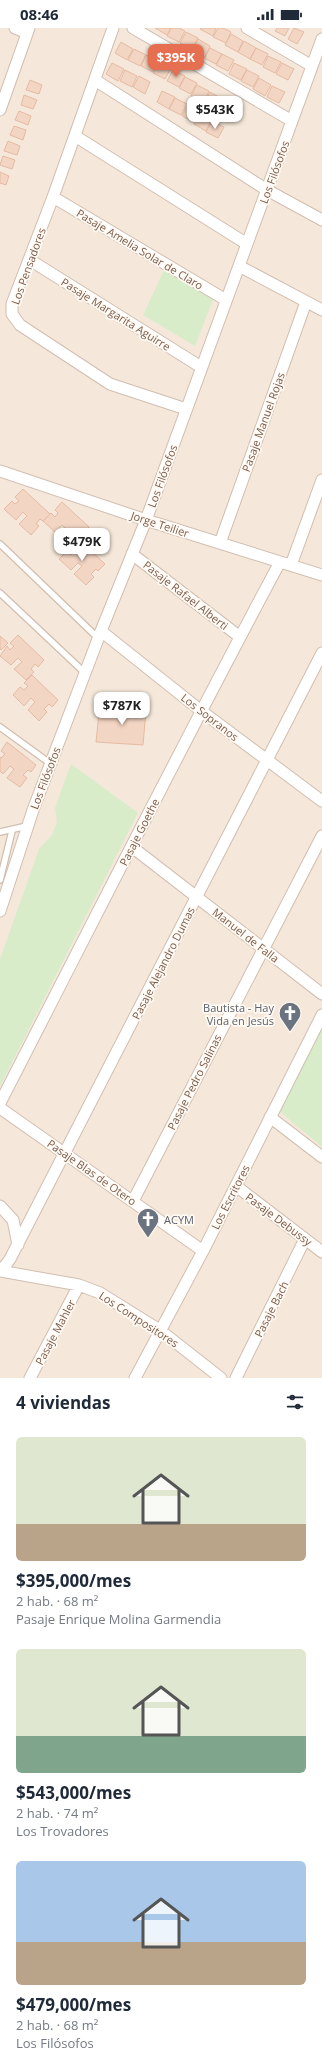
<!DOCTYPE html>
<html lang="es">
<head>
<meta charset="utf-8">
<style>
	:root { --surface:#fff; --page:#f6f6f7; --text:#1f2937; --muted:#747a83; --accent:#e76f51 }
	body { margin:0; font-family:"Open Sans",sans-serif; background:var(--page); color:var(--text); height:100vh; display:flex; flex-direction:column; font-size:15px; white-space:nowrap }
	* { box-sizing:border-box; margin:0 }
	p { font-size:13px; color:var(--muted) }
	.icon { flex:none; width:22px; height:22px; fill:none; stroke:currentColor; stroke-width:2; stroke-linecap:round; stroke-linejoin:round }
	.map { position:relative; height:1350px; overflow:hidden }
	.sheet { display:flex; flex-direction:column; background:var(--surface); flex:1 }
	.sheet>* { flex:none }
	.price { position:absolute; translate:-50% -34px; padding:0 9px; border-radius:8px; background:#fff; color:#222; font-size:13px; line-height:26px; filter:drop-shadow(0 1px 2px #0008) }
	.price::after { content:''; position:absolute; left:50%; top:24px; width:12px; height:9px; margin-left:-6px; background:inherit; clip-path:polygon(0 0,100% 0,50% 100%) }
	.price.on { background:var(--accent); color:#fff }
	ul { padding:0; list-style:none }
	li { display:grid; align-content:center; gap:8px; height:212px; padding:0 16px }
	li span { display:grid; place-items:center; height:124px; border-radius:6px; color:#555 }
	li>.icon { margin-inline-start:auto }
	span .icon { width:72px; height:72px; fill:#fffc; stroke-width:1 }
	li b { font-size:17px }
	h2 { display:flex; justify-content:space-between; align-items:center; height:48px; padding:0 16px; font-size:17px }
	.status { display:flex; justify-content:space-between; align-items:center; height:28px; padding:0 20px; background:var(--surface); direction:ltr }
	.status svg { height:11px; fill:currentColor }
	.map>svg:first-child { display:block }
	.residential { fill:#f5e8da }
	.green { fill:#d8ecc9 }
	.building { fill:#f3d5c3; stroke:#e6bba3 }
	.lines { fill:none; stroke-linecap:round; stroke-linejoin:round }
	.service-casing { stroke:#d1beb0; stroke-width:8 }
	.minor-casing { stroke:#d1beb0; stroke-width:13 }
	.service { stroke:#fff; stroke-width:5.5 }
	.minor { stroke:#fff; stroke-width:11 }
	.labels { text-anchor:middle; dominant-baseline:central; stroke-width:3.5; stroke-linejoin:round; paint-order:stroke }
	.street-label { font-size:11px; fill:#7a5c4d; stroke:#fffaf3 }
	.worship-label { font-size:11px; fill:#5b616d; stroke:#fffaf3; text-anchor:end }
</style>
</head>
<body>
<div class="status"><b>08:46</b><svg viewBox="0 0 49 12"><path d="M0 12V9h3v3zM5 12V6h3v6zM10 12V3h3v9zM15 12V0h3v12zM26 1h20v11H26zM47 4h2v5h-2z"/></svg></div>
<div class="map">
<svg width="322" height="1350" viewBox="0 0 322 1350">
	<rect width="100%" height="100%" fill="#fdf6ec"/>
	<path class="residential" d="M0,0H322V1350H0Z"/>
	<path class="green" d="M165,240L214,269L195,318L143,287Z
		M71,736L138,785L0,1058V931L39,821L52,807L57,794L55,780Z
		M322,996V1119L279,1083Z"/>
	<path class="building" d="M155,0H171L167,7Z
		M171,0H179L185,3L179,14L167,8Z
		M201,0H216L213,8L200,1Z
		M218,0H223L231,4L226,15L213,9Z
		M277,0H289L285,8L275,3Z
		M294,0L304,4L297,16L288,11Z
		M186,4L198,10L192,21L180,15Z
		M231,6L243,13L238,24L225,17Z
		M198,11L210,18L205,29L192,23Z
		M244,13L256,20L250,31L238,24Z
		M121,14L133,21L127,32L115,25Z
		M210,20L222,26L216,36L204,30Z
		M256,20L268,26L262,37L250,31Z
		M134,21L146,27L140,38L128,32Z
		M222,26L234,32L228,43L216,37Z
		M146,27L158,33L153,44L141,38Z
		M268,28L281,34L275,45L263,39Z
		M158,34L171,40L165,51L153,45Z
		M112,35L124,41L118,53L106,46Z
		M234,35L247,41L241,52L229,46Z
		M282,35L294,41L288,52L276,46Z
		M125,42L137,48L132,59L120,53Z
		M173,42L185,48L179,59L167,53Z
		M247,42L259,48L253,59L241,53Z
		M139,48L150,54L145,66L133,59Z
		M185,49L197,55L191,66L179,60Z
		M259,50L271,57L265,68L253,61Z
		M30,52L42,57L39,66L26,62Z
		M197,57L209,63L204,74L191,68Z
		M272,58L285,64L279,75L267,69Z
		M162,63L175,69L169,81L157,74Z
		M210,64L222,71L216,82L204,76Z
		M24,67L37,72L33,81L21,77Z
		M175,70L187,76L181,87L169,81Z
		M222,72L234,78L228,89L216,83Z
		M188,77L200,83L194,94L182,88Z
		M19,83L31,88L28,97L15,92Z
		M200,85L212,91L206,103L194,96Z
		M212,93L224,99L218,110L206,104Z
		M14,98L26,102L23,112L10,107Z
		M8,113L20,118L17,127L4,123Z
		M3,128L15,132L12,141L0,137Z
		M0,144L9,148L6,157L0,155Z
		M23,461L50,486L43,493L40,491L36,496L39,498L31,507L19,496L27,488L23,484L16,492L4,481L12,473L15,476L19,473L15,469Z
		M62,474L89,499L83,506L80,503L75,508L78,511L70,519L59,508L66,501L62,497L55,504L43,493L51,485L55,489L58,485L55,482Z
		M78,511L105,536L98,543L96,541L91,546L94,549L86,557L74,546L82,538L78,535L71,542L59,531L67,523L71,527L74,523L71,520Z
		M18,607L44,632L38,639L35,636L31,641L34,644L26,652L14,641L22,634L18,630L11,637L0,628L7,618L10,622L14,618L10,615Z
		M0,608L8,615L1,622L0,621Z
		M32,647L58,672L52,679L49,676L44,681L47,684L39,693L28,682L35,674L31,670L24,678L13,667L20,659L24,662L28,658L24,655Z
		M108,679L146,682L143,717L96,714L99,685L107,686Z
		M7,714L36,737L31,744L28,742L23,747L27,750L20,759L7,750L14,741L10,738L3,746L0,743V729L1,730L5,726L1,723Z"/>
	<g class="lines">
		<g class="service-casing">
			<path id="service" d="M0,516L98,610
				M0,565L85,645
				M0,699L51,736
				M0,804L27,798
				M0,852L12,803"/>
		</g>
		<g class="minor-casing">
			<path id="minor" d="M15,0L27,5
				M113,0L53,169L12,276V286L20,297L110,356L186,381
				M133,0L292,93
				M247,0L312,38
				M95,52L267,162L322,192
				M0,82L29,0
				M75,108L247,216
				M53,169L226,272
				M30,232L201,339
				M239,238L322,282
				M0,443L146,492L322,547
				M220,515L306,274
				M132,526L240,609
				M291,537L322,452
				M101,603L200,682L322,773
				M132,819L322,966
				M0,883L33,782L101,603L146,492L322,11
				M0,1075C93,894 184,713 280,534
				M0,1080L203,1223
				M270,1089L322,1129
				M236,1158L322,1224
				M133,1173L322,808
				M0,1178L13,1192L18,1217
				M0,1243L79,1257L100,1265L161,1303L221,1350
				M1,1243L10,1231L322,625
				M30,1350L79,1257
				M135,1350L203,1223L322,987
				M236,1350L305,1211"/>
		</g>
		<use href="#service" class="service"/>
		<use href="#minor" class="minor"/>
	</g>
	<defs>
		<g id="church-pin" transform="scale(1.15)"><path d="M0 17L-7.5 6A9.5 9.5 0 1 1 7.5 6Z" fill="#6b7280" stroke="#fffaf3"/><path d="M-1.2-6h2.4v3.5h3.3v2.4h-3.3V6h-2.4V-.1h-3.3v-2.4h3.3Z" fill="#fff"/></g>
	</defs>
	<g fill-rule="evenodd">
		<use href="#church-pin" x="290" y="985"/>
		<use href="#church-pin" x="148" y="1191"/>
	</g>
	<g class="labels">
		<g class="street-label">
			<text transform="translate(274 144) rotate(-70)">Los Filósofos</text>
			<text transform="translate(140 221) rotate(31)">Pasaje Amelia Solar de Claro</text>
			<text transform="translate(28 238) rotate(-70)">Los Pensadores</text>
			<text transform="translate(116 286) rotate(32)">Pasaje Margarita Aguirre</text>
			<text transform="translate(263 394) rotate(-70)">Pasaje Manuel Rojas</text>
			<text transform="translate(162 448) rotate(-70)">Los Filósofos</text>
			<text transform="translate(160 496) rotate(18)">Jorge Teilier</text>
			<text transform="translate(186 567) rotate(38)">Pasaje Rafael Alberti</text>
			<text transform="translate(210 689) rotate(38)">Los Sopranos</text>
			<text transform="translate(45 750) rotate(-69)">Los Filósofos</text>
			<text transform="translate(139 804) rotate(-63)">Pasaje Goethe</text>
			<text transform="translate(246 907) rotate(38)">Manuel de Falla</text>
			<text transform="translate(163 935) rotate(-63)">Pasaje Alejandro Dumas</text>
			<text transform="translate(194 1054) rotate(-63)">Pasaje Pedro Salinas</text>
			<text transform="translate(92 1144) rotate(35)">Pasaje Blas de Otero</text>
			<text transform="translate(230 1169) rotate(-63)">Los Escritores</text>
			<text transform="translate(279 1191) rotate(37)">Pasaje Debussy</text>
			<text transform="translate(271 1281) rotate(-63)">Pasaje Bach</text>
			<text transform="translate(139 1291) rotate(33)">Los Compositores</text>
			<text transform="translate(55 1304) rotate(-62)">Pasaje Mahler</text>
		</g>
		<g class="worship-label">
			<text x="274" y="979">Bautista - Hay<tspan x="274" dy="13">Vida en Jesús</tspan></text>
			<text x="164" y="1191" text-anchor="start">ACYM</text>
		</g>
	</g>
</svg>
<b class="price on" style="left:176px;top:50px">$395K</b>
<b class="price" style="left:215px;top:102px">$543K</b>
<b class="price" style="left:82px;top:534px">$479K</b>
<b class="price" style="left:122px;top:698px">$787K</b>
</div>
<section class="sheet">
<h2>4 viviendas<svg class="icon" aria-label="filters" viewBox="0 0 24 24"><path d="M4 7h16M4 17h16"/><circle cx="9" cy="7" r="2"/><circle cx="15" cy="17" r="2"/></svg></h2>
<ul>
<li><span style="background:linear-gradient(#dfe7d0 70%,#b9a48a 0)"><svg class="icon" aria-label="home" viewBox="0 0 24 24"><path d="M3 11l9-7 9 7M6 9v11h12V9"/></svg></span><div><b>$395,000/mes</b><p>2 hab. · 68 m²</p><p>Pasaje Enrique Molina Garmendia</p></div></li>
<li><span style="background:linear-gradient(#dfe7d0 70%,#7fa58c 0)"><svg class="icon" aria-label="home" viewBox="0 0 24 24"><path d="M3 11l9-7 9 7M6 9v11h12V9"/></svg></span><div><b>$543,000/mes</b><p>2 hab. · 74 m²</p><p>Los Trovadores</p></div></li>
<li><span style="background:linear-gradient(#a9c7e8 65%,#b9a48a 0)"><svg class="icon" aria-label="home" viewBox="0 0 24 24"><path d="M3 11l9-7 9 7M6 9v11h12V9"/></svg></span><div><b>$479,000/mes</b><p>2 hab. · 68 m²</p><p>Los Filósofos</p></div></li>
</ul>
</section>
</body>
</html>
